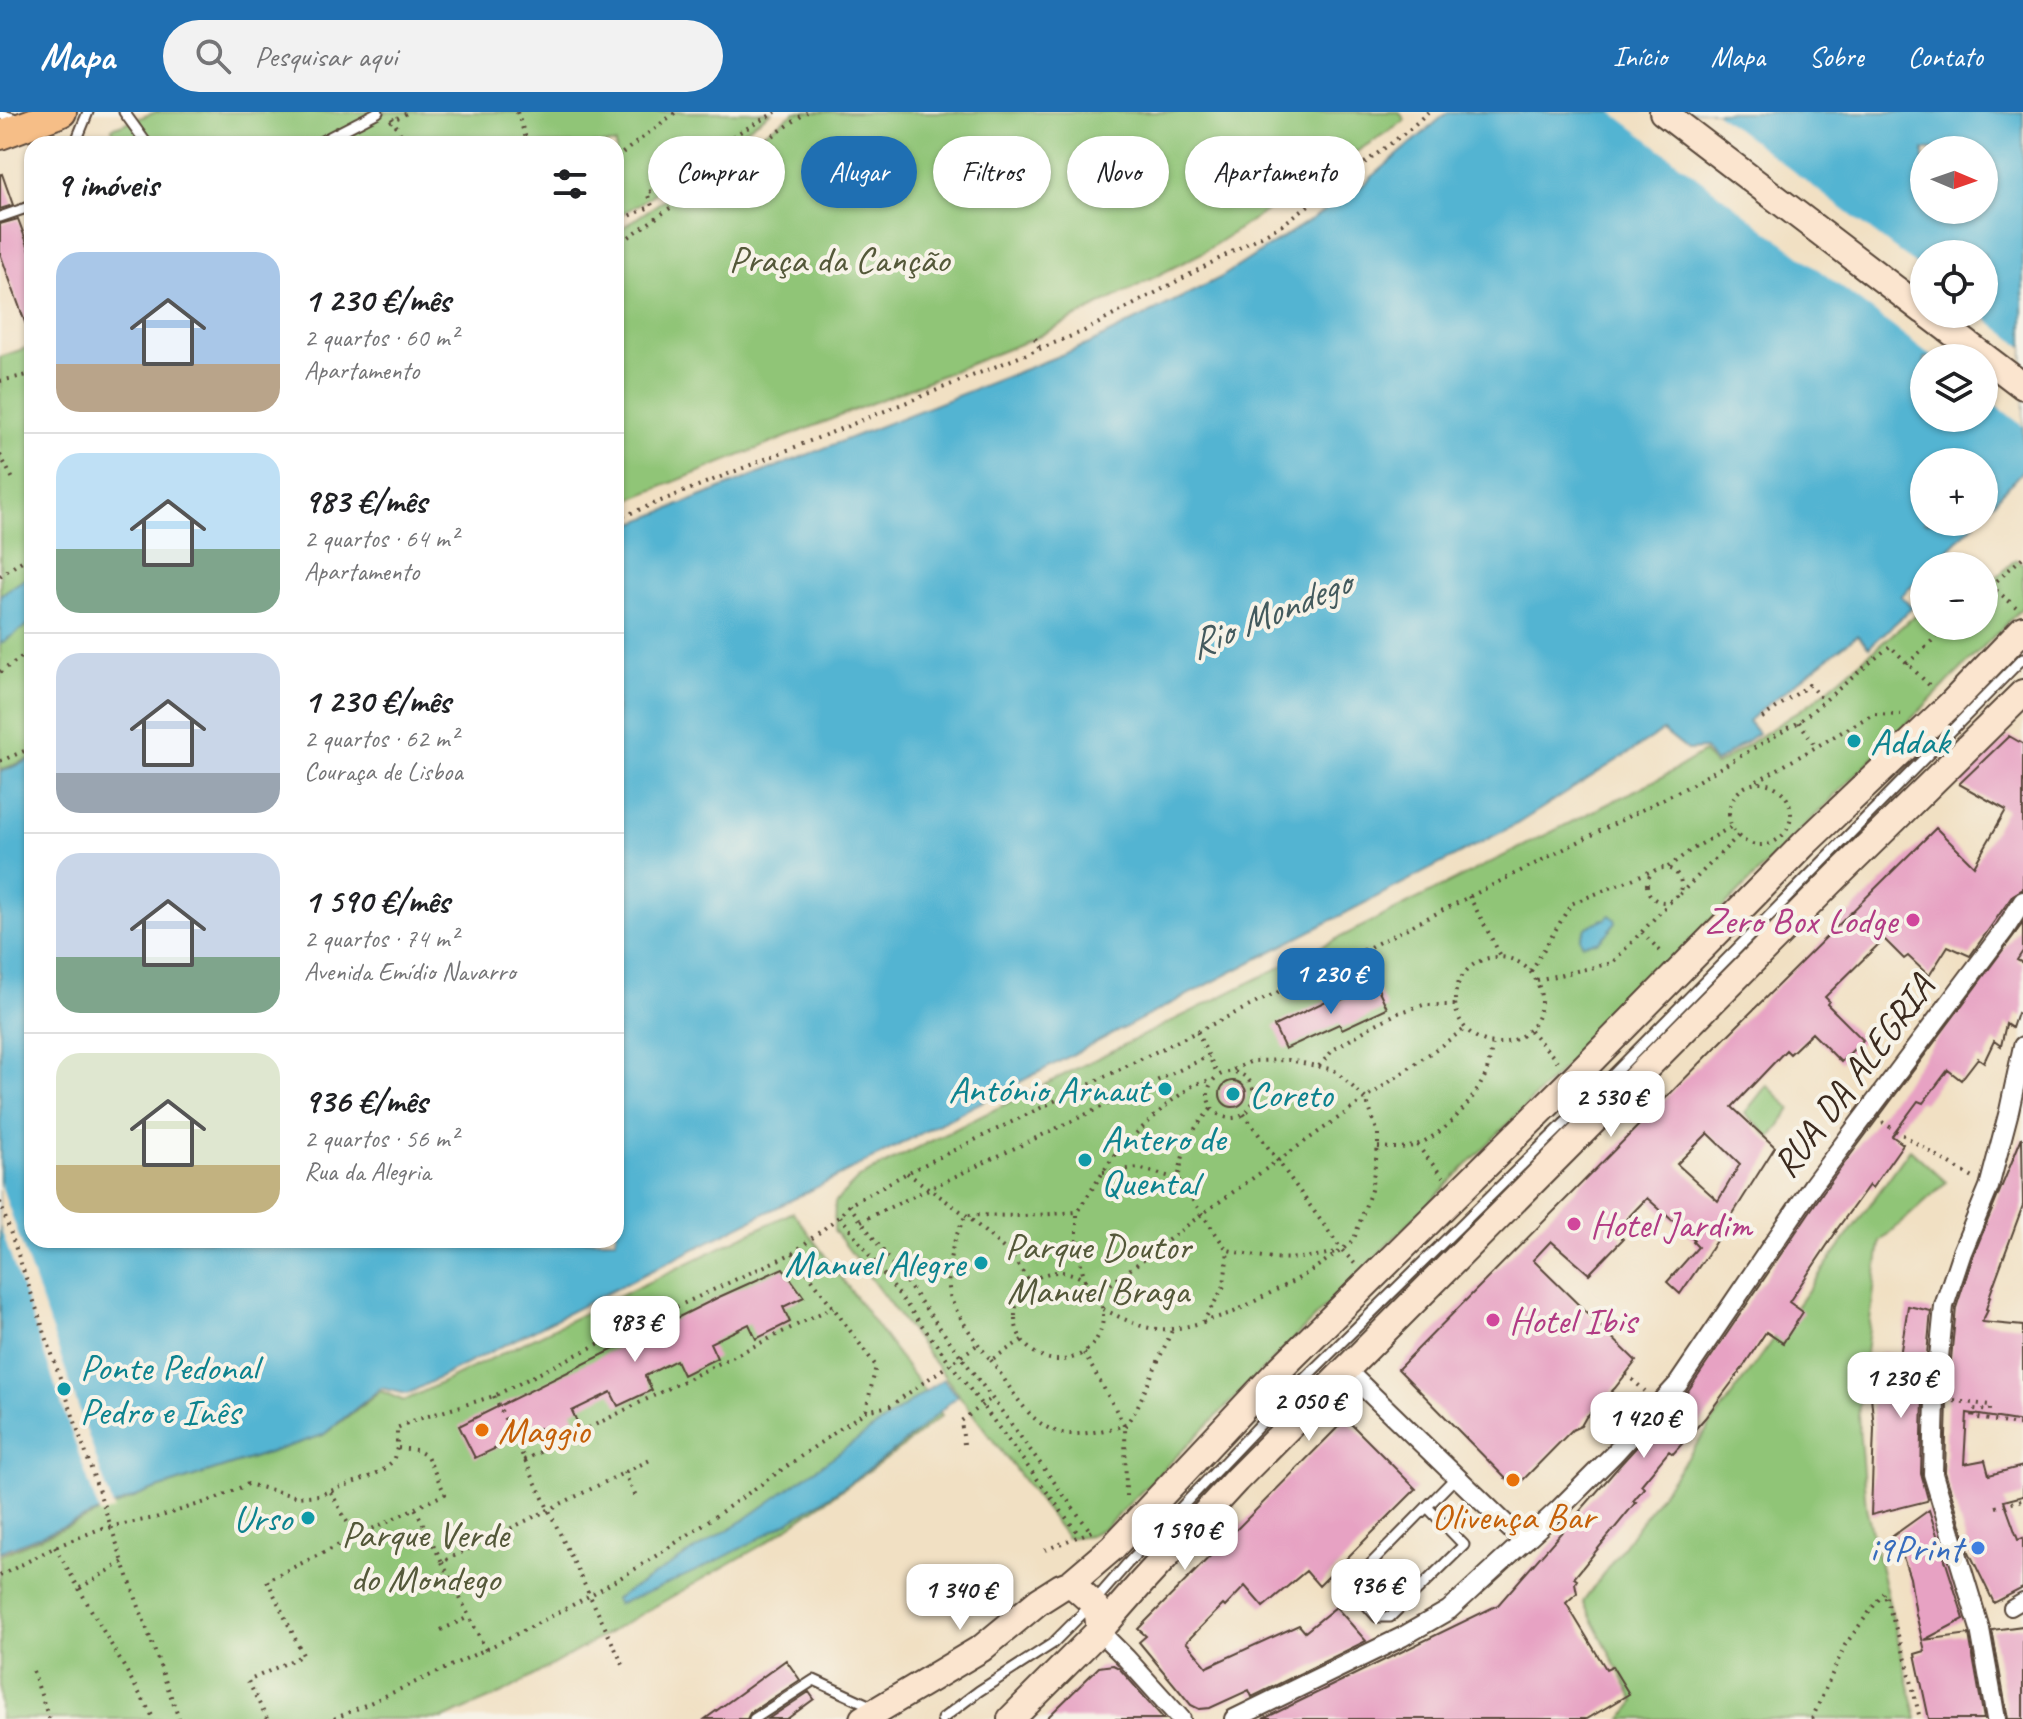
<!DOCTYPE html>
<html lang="pt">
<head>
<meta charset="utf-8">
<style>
	:root { --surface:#fff; --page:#f2f2f2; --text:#202124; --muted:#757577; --line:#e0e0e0; --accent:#1f6fb2 }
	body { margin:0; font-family:Caveat,sans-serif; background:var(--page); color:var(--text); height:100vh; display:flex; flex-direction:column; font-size:30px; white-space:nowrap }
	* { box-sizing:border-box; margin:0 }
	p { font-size:26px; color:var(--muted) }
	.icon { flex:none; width:44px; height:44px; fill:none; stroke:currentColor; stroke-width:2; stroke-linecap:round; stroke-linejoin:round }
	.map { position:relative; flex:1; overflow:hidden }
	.sheet { position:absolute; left:24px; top:24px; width:600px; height:1112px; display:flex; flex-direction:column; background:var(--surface); border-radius:24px; box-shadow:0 2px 6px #0004 }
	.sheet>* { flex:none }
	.hud { position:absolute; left:648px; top:24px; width:760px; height:72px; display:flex; gap:16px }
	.needle { width:52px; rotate:92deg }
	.buttons { position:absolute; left:1910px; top:24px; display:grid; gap:16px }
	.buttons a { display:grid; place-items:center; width:88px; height:88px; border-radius:50%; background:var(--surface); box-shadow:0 2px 6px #0004; font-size:40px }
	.price { position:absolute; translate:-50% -68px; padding:0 18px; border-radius:16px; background:#fff; color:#222; font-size:26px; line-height:52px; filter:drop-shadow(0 2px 4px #0008) }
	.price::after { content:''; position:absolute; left:50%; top:48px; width:24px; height:18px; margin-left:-12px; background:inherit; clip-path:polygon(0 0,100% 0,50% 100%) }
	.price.active { background:var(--accent); color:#fff }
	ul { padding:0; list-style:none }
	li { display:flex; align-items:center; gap:24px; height:200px; padding:0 32px }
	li+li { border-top:2px solid var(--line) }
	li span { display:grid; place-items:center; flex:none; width:224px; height:160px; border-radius:24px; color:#555 }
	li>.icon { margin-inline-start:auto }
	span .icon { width:96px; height:96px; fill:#fffc; stroke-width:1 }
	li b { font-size:34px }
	h2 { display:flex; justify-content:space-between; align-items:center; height:96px; padding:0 32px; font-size:34px }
	.pill { padding:0 28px; border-radius:36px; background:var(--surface); box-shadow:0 2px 6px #0004; font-size:28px; line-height:72px }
	.pill.active { background:var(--accent); color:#fff }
	header { display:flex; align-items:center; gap:48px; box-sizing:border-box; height:112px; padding:0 40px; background:var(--accent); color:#fff }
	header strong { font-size:38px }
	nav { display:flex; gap:44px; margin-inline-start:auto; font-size:28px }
	.search { width:560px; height:72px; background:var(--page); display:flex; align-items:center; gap:20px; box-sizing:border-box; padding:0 28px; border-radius:44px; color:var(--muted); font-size:30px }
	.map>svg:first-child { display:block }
	.green { fill:#90c577; stroke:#66784a; stroke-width:2 }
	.water { fill:#53b4d2; stroke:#476f78; stroke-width:2; fill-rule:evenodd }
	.pier { fill:#f1e0c3 }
	.building { fill:#e7a2c3; fill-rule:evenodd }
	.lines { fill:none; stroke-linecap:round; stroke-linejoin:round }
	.service-casing { stroke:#564537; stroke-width:13 }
	.pedestrian-casing { stroke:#564537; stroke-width:18 }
	.minor-casing { stroke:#564537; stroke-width:22 }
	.secondary-casing { stroke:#564537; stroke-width:30 }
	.primary-casing { stroke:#564537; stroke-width:32 }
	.path { stroke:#564537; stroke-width:4; stroke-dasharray:2 6; stroke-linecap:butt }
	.service { stroke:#fff; stroke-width:9 }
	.pedestrian { stroke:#fff; stroke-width:14 }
	.minor { stroke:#fff; stroke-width:18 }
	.secondary { stroke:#fbe5cf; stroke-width:26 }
	.primary { stroke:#f6be87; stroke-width:28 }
	.path-bridge { stroke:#564537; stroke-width:4; stroke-dasharray:2 6; stroke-linecap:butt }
	.culture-dot { fill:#0f9aa8; stroke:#f7f3e8; stroke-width:3 }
	.hotel-dot { fill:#d1479c; stroke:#f7f3e8; stroke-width:3 }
	.food-dot { fill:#e8710a; stroke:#f7f3e8; stroke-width:3 }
	.shop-dot { fill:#3f7fe0; stroke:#f7f3e8; stroke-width:3 }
	.labels { text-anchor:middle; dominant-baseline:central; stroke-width:8; stroke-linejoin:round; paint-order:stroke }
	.park-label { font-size:38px; fill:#545839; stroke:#f7f3e8 }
	.culture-label { font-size:38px; fill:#0d838f; stroke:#f7f3e8; text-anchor:start }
	.hotel-label { font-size:38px; fill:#b23c85; stroke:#f7f3e8; text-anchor:start }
	.street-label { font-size:38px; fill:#3b2a1e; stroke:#f7f3e8 }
	.food-label { font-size:38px; fill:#c56008; stroke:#f7f3e8; text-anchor:start }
	.shop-label { font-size:38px; fill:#366cbe; stroke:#f7f3e8; text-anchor:end }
	.water-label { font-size:40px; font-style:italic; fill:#435a5d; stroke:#f7f3e8 }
</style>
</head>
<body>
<header>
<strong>Mapa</strong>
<div class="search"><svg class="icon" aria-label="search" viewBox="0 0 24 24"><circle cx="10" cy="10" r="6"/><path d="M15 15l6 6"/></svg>Pesquisar aqui</div>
<nav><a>Início</a><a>Mapa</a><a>Sobre</a><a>Contato</a></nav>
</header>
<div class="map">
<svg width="2023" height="1607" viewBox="0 0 2023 1607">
	<rect width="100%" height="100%" fill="#f7f3e8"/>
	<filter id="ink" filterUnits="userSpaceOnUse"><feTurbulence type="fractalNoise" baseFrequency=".0125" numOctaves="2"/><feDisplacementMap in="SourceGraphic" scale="16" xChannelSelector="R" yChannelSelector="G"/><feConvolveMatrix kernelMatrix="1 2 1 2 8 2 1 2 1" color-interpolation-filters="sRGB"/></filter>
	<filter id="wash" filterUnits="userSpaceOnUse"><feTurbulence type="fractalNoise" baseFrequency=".006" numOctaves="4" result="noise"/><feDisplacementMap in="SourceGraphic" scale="32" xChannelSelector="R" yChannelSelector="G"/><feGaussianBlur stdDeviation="1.8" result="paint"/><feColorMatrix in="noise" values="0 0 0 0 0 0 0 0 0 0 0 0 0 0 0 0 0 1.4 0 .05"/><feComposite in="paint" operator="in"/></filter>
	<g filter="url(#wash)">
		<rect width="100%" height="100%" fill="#f1e0c3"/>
		<path class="green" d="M156,0H771L639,92L616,105V32H116L112,16Z
			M795,0H1399L1405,8L1202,141L1035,226L616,393V120Z
			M32,234V646L0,658V245Z
			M2016,447L2023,452V495L1106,1415L1090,1423L1067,1426L834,1118L835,1090L858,1067L875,1057L1666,663L1704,640L1715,654L1812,590L1920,499L1913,490L1919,484L1924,489V514H1984V477Z
			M1767,973L1791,997L1771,1026L1745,1001Z
			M1910,1037L1946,1070L1880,1130L1858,1303L1866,1395L1917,1607H1622L1635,1590L1583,1490Z
			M793,1100L942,1303L900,1337L764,1432L503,1581L443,1607H0V1443L148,1380L323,1323L381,1279L404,1289Z"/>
		<path class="water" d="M1448,0H2023V358L1984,401V350H1924V410H1976L1932,454H1924V462L1901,484L1912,496L1869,535L1857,523L1757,601L1748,609L1758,621L1715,651L1705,637L1687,638L1663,619L1517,712L835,1066L407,1282L381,1276L323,1323L148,1380L0,1440V660L32,647V1128H616V418L1089,232L1220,166L1358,77ZM1924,38H1984V98H1924ZM1924,142H1984V202H1924ZM1924,246H1984V306H1924Z
			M32,462V510L0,532V483Z
			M1610,803L1615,807L1616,811L1610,817L1611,818L1598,830L1582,832L1580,826L1587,815L1603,807L1604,808Z
			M943,1267L957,1284C937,1302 918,1320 896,1337C812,1401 718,1454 618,1492L615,1487L744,1408Z"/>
		<path class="pier" d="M1612,0H1715L1924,159V202H1980L2023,235V314L1984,284V246H1934Z
			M0,1070L114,1398L100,1403L0,1114Z"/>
		<g id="blocks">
			<path class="building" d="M2,62L13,93L0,97V63Z
				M18,107L32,144V224H30L0,141V112Z
				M2009,624L2023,632V777L2013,783L1970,844L1948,834L1929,864L1908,844L1904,847L1884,827L1825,885L1829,889L1827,892L1863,928L1841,950L1812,921L1790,942L1786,938L1732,995L1775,1035L1707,1143L1680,1182L1667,1170L1698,1135L1693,1130L1694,1128L1647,1086L1615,1119L1623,1127L1589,1162L1551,1129L1533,1148L1636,1249L1615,1276L1586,1305L1581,1314L1572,1318L1515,1376L1398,1257L1725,926L1936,716L1974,754L2006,698L1959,672ZM1708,1021L1740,1052L1718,1089L1677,1052Z
				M2023,811V839L2017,848L2023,851V905L2017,901L2012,916L2006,912L2001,934L1994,929L1984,950L1978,946L1961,968L1948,958L1923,991L1918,989L1892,1024L1903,1032L1872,1076L1869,1073L1835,1120H1836L1789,1190L1803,1200L1783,1231L1766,1220L1739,1261L1705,1306L1673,1342L1669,1339L1641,1373L1644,1376L1633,1389L1636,1390L1574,1466L1577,1468L1575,1471L1577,1481L1566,1491L1606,1557L1612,1554L1629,1582L1587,1607H1263L1498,1493L1621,1352L1688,1279L1823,1080Z
				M1376,872L1387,896L1342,917L1339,912L1285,937L1274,914L1328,888L1330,893Z
				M1220 982a13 13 0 1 1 26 0a13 13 0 1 1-26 0Z
				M2022,1025L2023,1093L1989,1185H1990L1986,1197L1988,1198L1982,1210L2023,1214V1310L1967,1301L1964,1352L1985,1348L1989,1363L2023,1354V1384L2004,1389L2018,1428L2023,1426V1476L1994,1491L1969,1440L1945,1360L1947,1288L1956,1196L1973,1144Z
				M783,1156L804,1185L783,1195L790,1210L756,1227L749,1212L710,1231L717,1246L683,1263L676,1248L645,1264L652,1278L618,1294L611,1280L572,1299L579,1314L546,1331L539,1316L475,1346L459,1314L719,1185Z
				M1908,1194L1931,1199L1923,1286L1921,1362L1928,1387L1927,1389L1871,1403L1874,1316L1871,1284H1875L1881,1240L1900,1244Z
				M1346,1307L1416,1377L1319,1474L1306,1459L1263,1495L1245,1474L1225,1495L1223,1493L1186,1530L1207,1555L1299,1513L1305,1520L1336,1495L1366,1529L1252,1585L1249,1578L1210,1596L1199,1597L1191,1593L1139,1530L1146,1524L1138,1517Z
				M1929,1398L1964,1507L1924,1528L1969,1522L1984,1607H1929L1915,1542L1925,1539L1916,1502L1910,1466L1901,1439L1898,1440L1890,1426Z
				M2023,1514V1607H2008L1992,1518Z
				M786,1548L800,1568L750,1601L747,1607H705Z
				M1113,1553L1119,1556L1164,1607H1046L1099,1555Z
				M809,1580L814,1587L787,1607H768Z"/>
		</g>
	</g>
	<g filter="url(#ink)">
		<use href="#blocks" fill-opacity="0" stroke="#564537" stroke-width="2"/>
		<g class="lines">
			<g class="service-casing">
				<path id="service" d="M124,0L147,32
					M0,2L20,8
					M75,32L88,0
					M316,32L378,0
					M0,105L32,94
					M1427,1395L1464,1433L1390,1505H1377L1354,1479L1357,1466L1456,1365
					M754,1607L814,1568L873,1595
					M942,1607L979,1579L1052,1532L1093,1491L1127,1452L1298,1273L1590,986L2023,546"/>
			</g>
			<g class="pedestrian-casing">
				<path id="pedestrian" d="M2011,1496L2023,1489"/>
			</g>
			<g class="minor-casing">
				<path id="minor" d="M1346,1258L1523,1429
					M1099,1519L1126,1546L1181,1607
					M1234,1607L1402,1525L1449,1498L1558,1398L1613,1343L1678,1272L1813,1073L2005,817L2023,789
					M1996,1607L1980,1517L1933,1362L1935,1287L1944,1194L1962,1140L1989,1075L2009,999L2023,934"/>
			</g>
			<g class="secondary-casing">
				<path id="secondary" d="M1663,0L1924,199
					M1928,202L2023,274
					M1071,1471C1090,1490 1100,1490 1099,1519
					M863,1607L982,1536L1039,1489L1061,1475L1071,1471L1112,1436L1281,1256L1572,968L1804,732L1951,592L2023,517
					M1011,1607L1099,1519L1142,1470L1236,1368L1840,761L2023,581"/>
			</g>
			<g class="primary-casing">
				<path id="primary" d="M0,23L62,0"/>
			</g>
			<path class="path" d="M517,0L528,32
				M392,6L406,32
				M390,10L409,0
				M616,46L676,0
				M616,110L652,94L647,81L729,42L724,29L776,0
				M616,134L807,0
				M1035,226L1040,237
				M0,269L32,262
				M0,343L15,371
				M616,407L1084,219L1282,113L1410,17L1428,0
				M0,464L32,442
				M1991,474L2023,445
				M1984,480L1991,474L2016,495
				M1907,552L1948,514
				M0,560L32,538
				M1762,606L1809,573L1824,589
				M1799,610L1816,634
				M0,649L32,636
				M1757,669L1873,602L1904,603
				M1729 702a31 31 0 1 1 62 0a31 31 0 1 1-62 0Z
				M1668,755L1691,738L1731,715
				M1647 773a17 17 0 1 1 34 0a17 17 0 1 1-34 0Z
				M1680,782L1738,724
				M1469,784L1501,844
				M1642,820L1663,842
				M1455 888a43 43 0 1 1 86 0a43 43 0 1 1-86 0Z
				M1531,859L1571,792L1654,758
				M1537,868L1612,851L1671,789
				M1530,918L1557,949
				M1197,920L1218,963
				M1319,954L1333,938L1372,914L1398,901L1423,893H1455
				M1208 983a23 23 0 1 1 46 0a23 23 0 1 1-46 0Z
				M1211,997C1187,1024 1185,1032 1178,1067L1227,1138
				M1244,1002L1342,1138L1355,1152
				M1882,1010L1973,1066
				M1417,1033L1443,1065
				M1378,1035C1391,1036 1404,1037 1416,1033C1443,1023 1470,993 1483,968C1489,957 1490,943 1493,931
				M1103,1060L1138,1056L1178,1067
				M907,1061L966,1103L1010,1142L1030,1170
				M849,1093L1091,1420
				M840,1104L1080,1424
				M861,1109L1209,944
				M793,1141L876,1254L866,1298
				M1015 1204a44 44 0 1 1 88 0a44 44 0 1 1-88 0Z
				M1085,1168L1077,1138V1100L1117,1039L1170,990L1195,972L1214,967
				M1098,1182L1202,1102L1466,916
				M1103,1197C1144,1217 1157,1224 1203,1210L1224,1174L1228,1138C1270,1148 1293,1150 1336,1140
				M1203,1210L1234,1200L1303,1164L1342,1138L1354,1127L1371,1078L1378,1035V1021L1366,987L1334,958L1289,948L1252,949L1228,960
				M1022,1228L991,1248C980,1236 953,1198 950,1183C945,1156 953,1126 966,1103L1024,1104L1077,1100
				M1084,1241L1125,1314L1126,1384
				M991,1248C1012,1276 1030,1319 1069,1322C1087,1323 1107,1317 1125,1314L1136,1298L1173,1216
				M1626,1262L1645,1279
				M494,1284L624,1555
				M1954,1289L1990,1293V1299L1974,1297L1973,1305L2023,1314
				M964,1332L961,1309L992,1286
				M398,1336L416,1338L427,1344L445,1382L415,1396
				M524,1348L833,1195
				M624,1360L637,1387
				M331,1380L355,1425
				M1996,1395L2023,1388
				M55,1435L154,1607
				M1045,1438L1092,1419
				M442,1450L486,1538
				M0,1464L55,1435L102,1416L155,1406L215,1387L248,1372L298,1385L319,1383L369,1365L383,1358L393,1349L397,1336V1316L412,1309L494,1284L620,1221L793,1141L840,1104L849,1093L907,1061L1340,850L1689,674L1799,610L1890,534L1932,576
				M80,1476L123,1450L179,1607
				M441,1518L469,1505
				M33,1559L49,1607
				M267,1607L248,1569L303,1543L267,1468L415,1396L442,1450L650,1348
				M334,1607C447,1556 561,1506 665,1438C733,1393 799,1345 866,1299L890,1294L977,1233
				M1812,1607L1845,1533L1884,1480L1907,1551L1920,1607"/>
			<use href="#service" class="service"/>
			<use href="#pedestrian" class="pedestrian"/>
			<use href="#minor" class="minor"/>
			<use href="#secondary" class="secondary"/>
			<use href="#primary" class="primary"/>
			<path class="path-bridge" d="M0,1090L123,1450"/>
		</g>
	</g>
	<g class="culture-dot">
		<circle cx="1854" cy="629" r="8"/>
		<circle cx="1165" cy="977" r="8"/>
		<circle cx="1233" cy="982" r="8"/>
		<circle cx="1085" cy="1048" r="8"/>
		<circle cx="981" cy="1151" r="8"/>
		<circle cx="64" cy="1277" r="8"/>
		<circle cx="308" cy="1406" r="8"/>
	</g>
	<g class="hotel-dot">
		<circle cx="1913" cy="808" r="8"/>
		<circle cx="1574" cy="1112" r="8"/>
		<circle cx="1493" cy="1208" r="8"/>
	</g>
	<g class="food-dot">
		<circle cx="482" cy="1318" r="8"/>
		<circle cx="1513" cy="1368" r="8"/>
	</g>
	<circle class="shop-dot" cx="1978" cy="1436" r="8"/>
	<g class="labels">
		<g class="park-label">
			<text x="839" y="147">Praça da Canção</text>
			<text x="1098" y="1134">Parque Doutor<tspan x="1098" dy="44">Manuel Braga</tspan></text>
			<text x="425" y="1422">Parque Verde<tspan x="425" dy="44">do Mondego</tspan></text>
		</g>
		<g class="culture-label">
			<text x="1870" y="629">Addak</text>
			<text x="1149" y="977" text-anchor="end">António Arnaut</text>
			<text x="1249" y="982">Coreto</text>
			<text x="1101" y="1026">Antero de<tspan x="1101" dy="44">Quental</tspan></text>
			<text x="965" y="1151" text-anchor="end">Manuel Alegre</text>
			<text x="80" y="1255">Ponte Pedonal<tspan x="80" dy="44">Pedro e Inês</tspan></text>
			<text x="292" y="1406" text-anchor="end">Urso</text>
		</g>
		<g class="hotel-label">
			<text x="1897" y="808" text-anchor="end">Zero Box Lodge</text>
			<text x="1590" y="1112">Hotel Jardim</text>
			<text x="1509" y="1208">Hotel Ibis</text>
		</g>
		<g class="street-label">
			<text transform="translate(1853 964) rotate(-53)">RUA DA ALEGRIA</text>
		</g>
		<g class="food-label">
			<text x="498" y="1318">Maggio</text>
			<text x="1513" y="1404" text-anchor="middle">Olivença Bar</text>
		</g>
		<g class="shop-label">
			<text x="1962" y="1436">i9Print</text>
		</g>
		<g class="water-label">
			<text transform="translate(1269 502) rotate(-23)">Rio Mondego</text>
		</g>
	</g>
</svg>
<div class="buttons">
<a><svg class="needle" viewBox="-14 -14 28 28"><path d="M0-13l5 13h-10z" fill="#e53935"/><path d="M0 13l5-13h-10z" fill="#757577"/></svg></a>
<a><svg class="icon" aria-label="locate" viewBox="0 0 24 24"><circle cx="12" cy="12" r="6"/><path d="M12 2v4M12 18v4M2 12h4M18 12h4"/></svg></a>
<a><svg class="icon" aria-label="layers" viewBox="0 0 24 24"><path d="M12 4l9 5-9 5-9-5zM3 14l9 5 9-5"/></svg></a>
<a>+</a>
<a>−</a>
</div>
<b class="price active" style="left:1331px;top:904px">1 230 €</b>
<b class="price" style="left:1611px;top:1027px">2 530 €</b>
<b class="price" style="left:635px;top:1252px">983 €</b>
<b class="price" style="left:1901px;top:1308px">1 230 €</b>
<b class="price" style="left:1309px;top:1331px">2 050 €</b>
<b class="price" style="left:1644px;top:1348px">1 420 €</b>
<b class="price" style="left:1185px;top:1460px">1 590 €</b>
<b class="price" style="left:1376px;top:1515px">936 €</b>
<b class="price" style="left:960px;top:1520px">1 340 €</b>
<div class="hud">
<a class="pill">Comprar</a>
<a class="pill active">Alugar</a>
<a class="pill">Filtros</a>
<a class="pill">Novo</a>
<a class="pill">Apartamento</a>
</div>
<section class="sheet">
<h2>9 imóveis<svg class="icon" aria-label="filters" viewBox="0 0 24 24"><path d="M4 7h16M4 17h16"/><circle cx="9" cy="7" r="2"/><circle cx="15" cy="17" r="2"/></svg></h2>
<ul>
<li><span style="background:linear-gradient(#a9c7e8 70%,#b9a48a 0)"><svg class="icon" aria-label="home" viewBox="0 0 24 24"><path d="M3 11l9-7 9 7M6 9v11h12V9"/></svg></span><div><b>1 230 €/mês</b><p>2 quartos · 60 m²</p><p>Apartamento</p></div></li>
<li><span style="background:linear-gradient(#bfe0f5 60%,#7fa58c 0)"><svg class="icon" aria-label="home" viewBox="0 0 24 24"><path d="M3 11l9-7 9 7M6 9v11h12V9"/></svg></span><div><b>983 €/mês</b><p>2 quartos · 64 m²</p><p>Apartamento</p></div></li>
<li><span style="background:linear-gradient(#c9d6e8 75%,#9aa5b1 0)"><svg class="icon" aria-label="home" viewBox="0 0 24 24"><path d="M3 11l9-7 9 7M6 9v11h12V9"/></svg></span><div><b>1 230 €/mês</b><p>2 quartos · 62 m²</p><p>Couraça de Lisboa</p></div></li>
<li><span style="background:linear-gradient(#c9d6e8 65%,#7fa58c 0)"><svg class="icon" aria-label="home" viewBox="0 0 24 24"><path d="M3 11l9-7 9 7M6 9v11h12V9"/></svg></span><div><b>1 590 €/mês</b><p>2 quartos · 74 m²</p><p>Avenida Emídio Navarro</p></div></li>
<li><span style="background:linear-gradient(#dfe7d0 70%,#c2b280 0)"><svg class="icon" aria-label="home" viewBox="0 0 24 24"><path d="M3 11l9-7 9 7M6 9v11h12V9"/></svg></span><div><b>936 €/mês</b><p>2 quartos · 56 m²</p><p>Rua da Alegria</p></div></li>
</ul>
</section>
</div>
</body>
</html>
